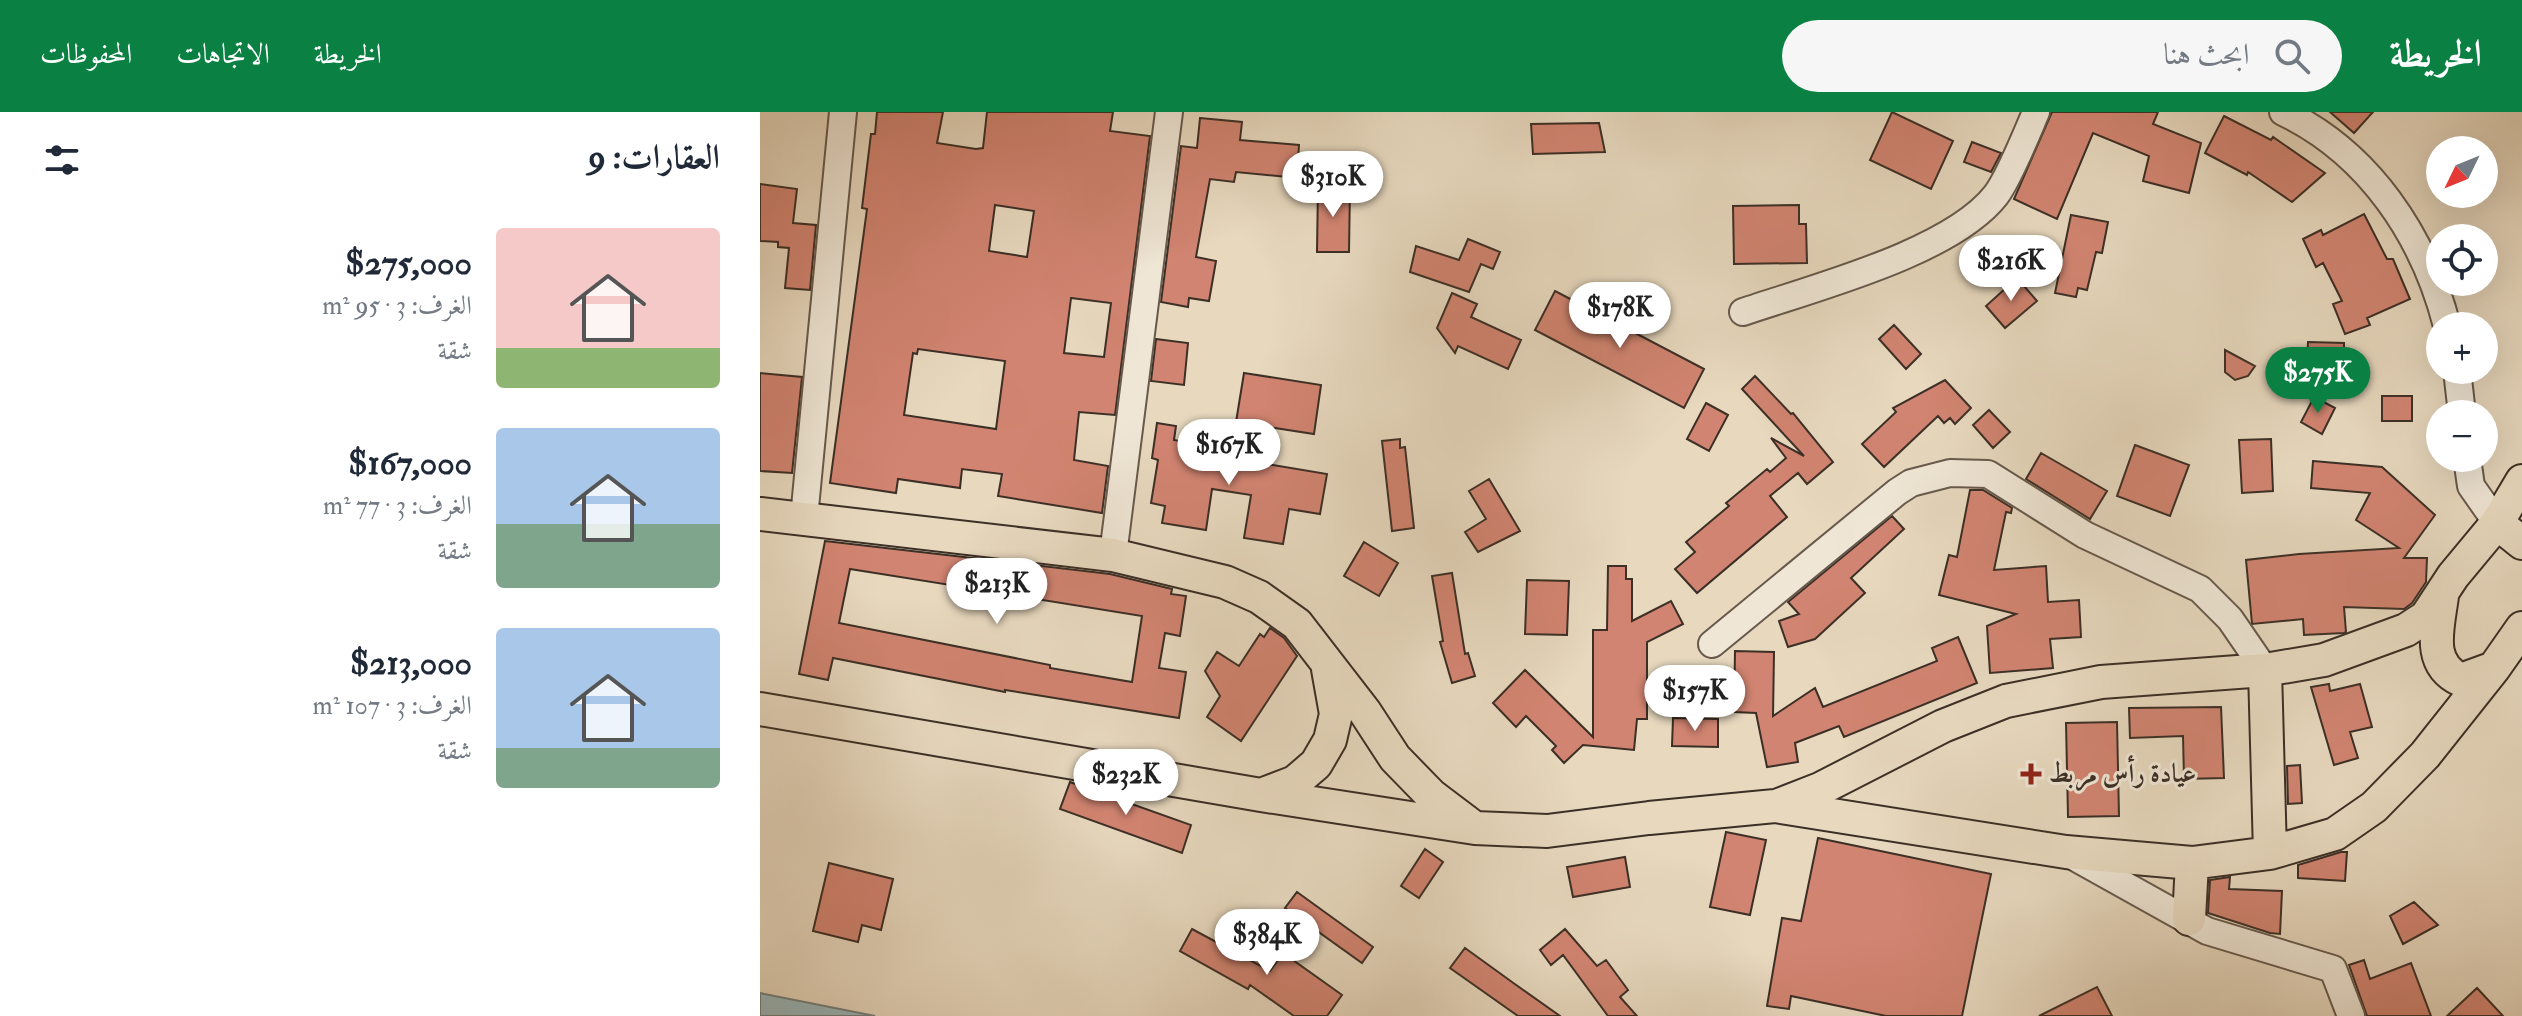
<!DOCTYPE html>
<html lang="ar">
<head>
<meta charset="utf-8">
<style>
	:root { --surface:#fff; --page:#f6f6f7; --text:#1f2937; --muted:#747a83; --accent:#0b8043 }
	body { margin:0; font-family:"IM FELL Double Pica",Amiri,serif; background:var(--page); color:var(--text); direction:rtl; height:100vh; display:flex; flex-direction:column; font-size:30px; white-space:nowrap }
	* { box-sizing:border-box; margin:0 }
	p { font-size:26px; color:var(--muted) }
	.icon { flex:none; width:44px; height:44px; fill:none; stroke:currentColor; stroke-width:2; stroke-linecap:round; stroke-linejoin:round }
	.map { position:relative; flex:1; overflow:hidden; direction:ltr }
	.side { display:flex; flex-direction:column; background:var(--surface); width:760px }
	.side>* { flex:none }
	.needle { width:52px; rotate:227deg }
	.controls { position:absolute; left:1666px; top:24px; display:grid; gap:16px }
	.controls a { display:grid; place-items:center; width:72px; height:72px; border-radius:50%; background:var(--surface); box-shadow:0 8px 32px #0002; font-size:40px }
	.price { position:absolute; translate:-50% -68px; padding:0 18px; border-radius:28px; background:#fff; color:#222; font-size:26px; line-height:52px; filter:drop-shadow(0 2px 4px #0008) }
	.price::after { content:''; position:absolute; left:50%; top:48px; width:24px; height:18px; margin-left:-12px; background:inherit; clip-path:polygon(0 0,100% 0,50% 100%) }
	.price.active { background:var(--accent); color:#fff }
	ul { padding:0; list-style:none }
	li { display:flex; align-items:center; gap:24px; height:200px; padding:0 40px }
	li span { display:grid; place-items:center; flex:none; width:224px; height:160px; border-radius:8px; color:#555 }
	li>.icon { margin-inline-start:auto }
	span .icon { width:96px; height:96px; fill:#fffc; stroke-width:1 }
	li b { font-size:34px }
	h2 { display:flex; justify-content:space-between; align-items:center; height:96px; padding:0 40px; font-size:34px }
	header { display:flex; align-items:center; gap:48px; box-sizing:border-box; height:112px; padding:0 40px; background:var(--accent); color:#fff }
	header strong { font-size:38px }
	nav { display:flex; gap:44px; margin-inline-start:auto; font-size:28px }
	.search { width:560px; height:72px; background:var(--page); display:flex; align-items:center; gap:20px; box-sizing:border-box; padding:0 28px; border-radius:44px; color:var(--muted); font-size:30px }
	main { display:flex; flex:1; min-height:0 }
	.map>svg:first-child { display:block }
	.water { fill:#9ab8bb; stroke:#74817f; stroke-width:2 }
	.building { fill:#d18471; stroke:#3c2f26; stroke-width:2; fill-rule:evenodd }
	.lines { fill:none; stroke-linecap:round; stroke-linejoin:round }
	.minor-casing { stroke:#67594c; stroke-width:30 }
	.major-casing { stroke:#3c2f26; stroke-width:36 }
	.minor { stroke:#efe6d5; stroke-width:26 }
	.major { stroke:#e7d8be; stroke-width:32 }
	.poi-dot { fill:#8f2418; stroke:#efe6d5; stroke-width:3 }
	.labels { text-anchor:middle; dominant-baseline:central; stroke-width:6; stroke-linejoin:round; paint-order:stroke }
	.poi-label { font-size:26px; font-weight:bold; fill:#3c2f26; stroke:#efe6d5; text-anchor:start }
</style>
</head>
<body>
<header>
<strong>الخريطة</strong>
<div class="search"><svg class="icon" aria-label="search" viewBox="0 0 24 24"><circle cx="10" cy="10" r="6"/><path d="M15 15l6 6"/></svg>ابحث هنا</div>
<nav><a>الخريطة</a><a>الاتجاهات</a><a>المحفوظات</a></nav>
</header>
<main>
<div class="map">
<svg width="1762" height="904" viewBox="0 0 1762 904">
	<rect width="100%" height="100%" fill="#e7d8be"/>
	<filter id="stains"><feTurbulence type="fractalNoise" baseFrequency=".0025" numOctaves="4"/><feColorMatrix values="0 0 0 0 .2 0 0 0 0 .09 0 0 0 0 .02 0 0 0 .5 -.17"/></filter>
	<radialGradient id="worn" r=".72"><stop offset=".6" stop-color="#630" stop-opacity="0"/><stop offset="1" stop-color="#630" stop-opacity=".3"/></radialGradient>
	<path class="water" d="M0,881L115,904H0Z"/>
	<path class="building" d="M117,0H183L177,31L216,37L223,36L227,0H353L350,19L390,24L355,303L319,300L314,348L348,354L342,401L238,384L242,362L202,357L200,376L138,367L136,381L70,371L107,97L102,96L111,22H115ZM235,93L274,99L267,145L229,139ZM311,186L351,191L344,245L304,241ZM158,237L245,249L236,317L144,303L153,241L157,242Z
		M1132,0L1193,29L1171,77L1110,48Z
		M1292,0H1398L1393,12L1441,31L1429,81L1383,69L1389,44L1333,21L1297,107L1254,87Z
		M1570,0H1613L1594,21Z
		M1464,4L1511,28L1513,25L1565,61L1532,90L1488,60L1487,63L1445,41Z
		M440,6L482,10L480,28L539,33L537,66L476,60L474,70L450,67L436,145L456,149L449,189L429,186L428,195L401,190L421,34L437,36Z
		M839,11L845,40L773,42L771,12Z
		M1212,30L1241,41L1231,60L1204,50Z
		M0,72L37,77L33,111L56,113L50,178L25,176L29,136L18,135V130L0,129Z
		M558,73L590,74L589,140H557Z
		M1039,93V112H1046L1047,151L974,152L973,94Z
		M1604,102L1627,147H1633L1650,187L1607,206L1610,213L1585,222L1573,192L1582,189L1563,151L1556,155L1543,127L1561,118L1563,123Z
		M1311,103L1348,110L1342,141L1336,140L1327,178L1318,176L1316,185L1295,181Z
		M708,127L740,140L733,157L721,152L709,180L650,160L656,134L699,148Z
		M1257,166L1277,189L1245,216L1226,194Z
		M795,179L944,257L924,296L775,218Z
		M692,181L717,192L711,205L761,228L748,257L698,234L695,241L677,216Z
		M1134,213L1161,242L1146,257L1119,227Z
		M396,227L428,231L424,273L391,269Z
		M1548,230L1584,231V253L1547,252Z
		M1465,238L1495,254L1488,264L1475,268L1465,260Z
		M0,261L42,265L32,361L0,359Z
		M484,261L561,273L554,322L476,310Z
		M995,264L1031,302L1033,301L1073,350L1047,372L1038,361L1010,384L1027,405L937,481L915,457L935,440L926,430L969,394L966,391L1007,357L1010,360L1026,346L1011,326L1044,344L982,277Z
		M1185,268L1211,296L1195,312L1190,306L1184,311L1178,304L1124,355L1102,332L1136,300L1133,296Z
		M1622,284H1652V309H1622Z
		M1554,285L1575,296L1562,322L1541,310Z
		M946,291L968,303L949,339L927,327Z
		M1229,298L1250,320L1233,336L1213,313Z
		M397,311L416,314L414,328L459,336L458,344L567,362L560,402L529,397L523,432L484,426L491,383L452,377L446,418L402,411L405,394L391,391L398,348L392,346Z
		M640,327V336L645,335L654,416L632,419L622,329Z
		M1511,327L1513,379L1482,381L1479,328Z
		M1375,333L1429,353L1410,404L1357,384Z
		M1281,341L1347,379L1330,407L1266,367Z
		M1553,349L1622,355L1675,403L1644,446H1667L1666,470L1652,491L1644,497L1584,495L1586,520L1584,521L1544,523L1543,507L1492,512L1486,448L1539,442L1639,436L1596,408L1610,381L1551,376Z
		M729,367L760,419L718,440L705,420L726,407L709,379Z
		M1210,378H1223L1252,396L1251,401L1246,400L1234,458L1286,454L1288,490L1319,488L1321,525L1290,527L1293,556L1230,561L1227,514L1256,502L1179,483L1189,443L1197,445Z
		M1132,404L1144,417L1091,466L1105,481L1055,527L1028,535L1019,509L1039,502L1028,490Z
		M65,429L350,462L412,477L411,482L426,484L420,524L405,521L399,556L426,560L419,606L245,578V580L73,546L68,568L39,562ZM90,457L190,473L191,470L265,482L264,485L382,504L372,570L290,556V553L79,511Z
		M604,430L638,451L619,484L584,464Z
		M848,454H866V467H872V509L911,489L923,512L887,530V607H877L874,638L823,633L804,651L792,638L796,634L766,604L756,615L733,591L765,558L833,625V518H847Z
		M692,461L705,542L708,541L715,564L692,571L680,530L683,529L672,464Z
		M767,468L809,469L807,523L765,522Z
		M510,516L524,526L537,544L481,629L447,605L460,584L445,559L457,540L479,554L500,522L504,525Z
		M1198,525L1217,571L1084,625L1079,614L1035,631L1038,650L1007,655L996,601L974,600L975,539L1014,540L1013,604L1055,576L1063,595L1177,549L1172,536Z
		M1569,572L1570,579L1600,572L1612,615L1590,620L1598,646L1574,653L1551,575Z
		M1461,595L1464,666L1424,667L1423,624L1370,626L1369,596Z
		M913,606L958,607V635L912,634Z
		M1357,610L1359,704L1308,705L1306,611Z
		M1540,653L1542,691L1528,692L1527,654Z
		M310,670L431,713L422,741L300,697Z
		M966,720L1006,728L990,803L950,795Z
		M1058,726L1231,762L1202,904H1126L1031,884L1029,897L1007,894L1022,806L1041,809Z
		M665,737L683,750L659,786L641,774Z
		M1581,740H1587L1585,769L1538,766V753Z
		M865,745L870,775L813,785L807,755Z
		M69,751L133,767L121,818L102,813L98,830L53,819Z
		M1470,765L1469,777L1522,779L1520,822L1510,821L1448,801L1450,768Z
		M537,780L613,835L602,851L525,796Z
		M1654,790L1678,813L1643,832L1630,804Z
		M432,817L510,859L523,841L582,883L567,904H534L490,873L488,877L420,839Z
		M805,817L837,854L846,848L868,878L860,885L877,904H848L803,843L791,853L780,838Z
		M705,836L752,870L800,904H758L690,856Z
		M1604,848L1610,867L1651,851L1671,904H1607L1589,853Z
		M1337,875L1352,904H1279Z
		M1717,876L1743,904H1687Z"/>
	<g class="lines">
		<g class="minor-casing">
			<path id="minor" d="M1523,0C1609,41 1664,124 1687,214
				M983,200C1053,176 1191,141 1236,83C1249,66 1267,21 1276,0
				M1697,258L1702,302
				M1707,346L1711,374L1737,411
				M44,406L83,0
				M353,443L409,0
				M952,532L1137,380L1151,371L1190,361L1228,362L1325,423L1440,477L1470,507L1505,558
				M1309,742L1447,819L1573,857L1591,904"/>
		</g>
		<g class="major-casing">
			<path id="major" d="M0,402L353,443L465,470L499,485L537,512L605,600L635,646L671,683L712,714
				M1737,411L1762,431
				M1682,484C1678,516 1666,552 1701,568L1734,556
				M1505,558L1510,741
				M0,597L501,683L715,716L787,719L889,706L1015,694L1306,740L1432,751L1510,741L1575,722L1614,695L1665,643L1734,556L1762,516
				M501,683L535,670L556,652L570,628L576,602L568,557
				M1019,693L1060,677L1183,614L1246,589L1341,570L1505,558L1564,548L1646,518L1666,505L1693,464L1737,411L1762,369
				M1429,807L1432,751"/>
		</g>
		<use href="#minor" class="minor"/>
		<use href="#major" class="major"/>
	</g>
	<path class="poi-dot" d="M1267 650h8v8h8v8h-8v8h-8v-8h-8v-8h8z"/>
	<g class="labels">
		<g class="poi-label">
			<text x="1289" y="662">عيادة رأس مربط</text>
		</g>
	</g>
	<rect width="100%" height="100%" filter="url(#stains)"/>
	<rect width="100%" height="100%" fill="url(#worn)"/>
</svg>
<div class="controls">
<a><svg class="needle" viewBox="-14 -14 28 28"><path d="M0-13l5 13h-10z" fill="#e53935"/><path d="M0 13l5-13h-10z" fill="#747a83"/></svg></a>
<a><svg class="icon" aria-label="locate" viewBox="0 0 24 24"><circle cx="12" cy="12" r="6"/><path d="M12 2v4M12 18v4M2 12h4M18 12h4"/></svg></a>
<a>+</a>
<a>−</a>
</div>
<b class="price" style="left:573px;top:107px">$310K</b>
<b class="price" style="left:1251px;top:191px">$216K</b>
<b class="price" style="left:860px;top:238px">$178K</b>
<b class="price active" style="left:1558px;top:303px">$275K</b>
<b class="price" style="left:469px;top:375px">$167K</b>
<b class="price" style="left:237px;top:514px">$213K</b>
<b class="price" style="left:935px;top:621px">$157K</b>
<b class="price" style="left:366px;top:705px">$232K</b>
<b class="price" style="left:507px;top:865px">$384K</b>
</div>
<section class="side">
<h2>العقارات: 9<svg class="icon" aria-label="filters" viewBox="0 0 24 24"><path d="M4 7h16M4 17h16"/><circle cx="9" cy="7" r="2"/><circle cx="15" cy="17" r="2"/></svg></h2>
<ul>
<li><span style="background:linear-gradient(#f6c9c9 75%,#8fb573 0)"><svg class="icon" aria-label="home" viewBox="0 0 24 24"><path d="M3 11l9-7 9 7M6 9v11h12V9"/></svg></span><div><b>$275,000</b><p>الغرف: 3 · 95 m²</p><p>شقة</p></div></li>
<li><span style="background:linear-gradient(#a9c7e8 60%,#7fa58c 0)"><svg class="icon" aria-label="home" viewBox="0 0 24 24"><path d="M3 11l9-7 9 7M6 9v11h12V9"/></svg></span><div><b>$167,000</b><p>الغرف: 3 · 77 m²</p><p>شقة</p></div></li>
<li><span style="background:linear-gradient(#a9c7e8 75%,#7fa58c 0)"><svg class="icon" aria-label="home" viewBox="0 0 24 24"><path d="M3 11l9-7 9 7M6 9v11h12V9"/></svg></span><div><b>$213,000</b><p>الغرف: 3 · 107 m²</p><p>شقة</p></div></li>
</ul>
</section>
</main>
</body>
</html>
